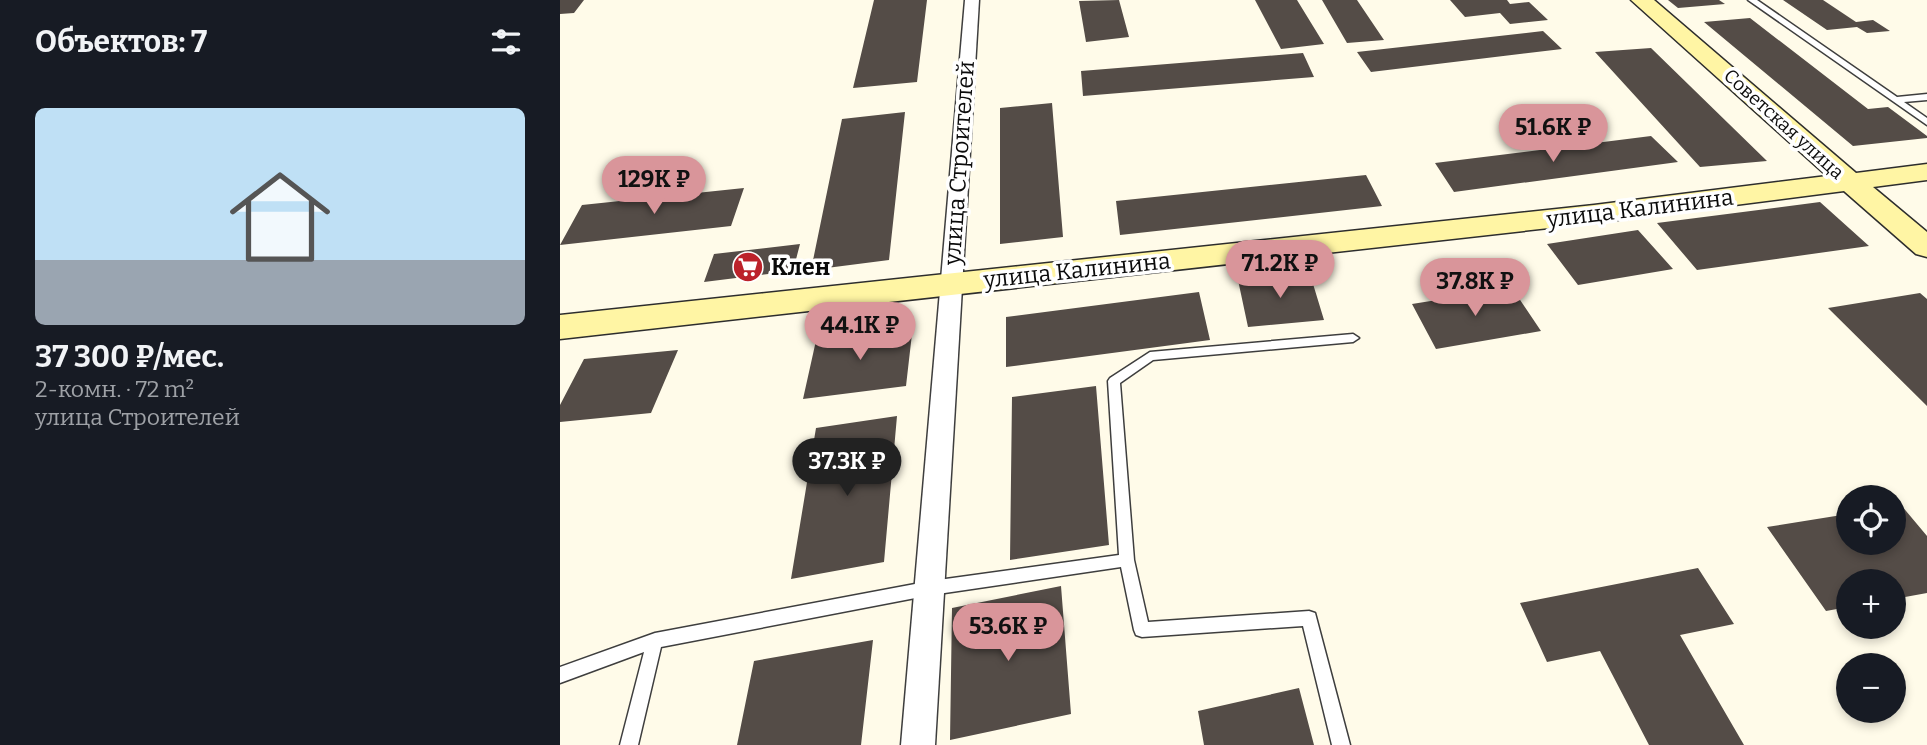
<!DOCTYPE html>
<html lang="ru">
<head>
<meta charset="utf-8">
<style>
	:root { --surface:#171b24; --page:#20242c; --text:#f1f3f6; --muted:#9ea1a6; --line:#363941; --accent:#d9959a }
	body { margin:0; font-family:Bitter,serif; background:var(--page); color:var(--text); height:100vh; display:flex; flex-direction:column; font-size:26px; white-space:nowrap }
	* { box-sizing:border-box; margin:0 }
	p { font-size:23px; color:var(--muted) }
	.icon { flex:none; width:38px; height:38px; fill:none; stroke:currentColor; stroke-width:2; stroke-linecap:round; stroke-linejoin:round }
	.map { position:relative; flex:1; overflow:hidden }
	.sheet { display:flex; flex-direction:column; background:var(--surface); width:560px }
	.sheet>* { flex:none }
	.buttons { position:absolute; left:1276px; top:485px; display:grid; gap:14px }
	.buttons a { display:grid; place-items:center; width:70px; height:70px; border-radius:50%; background:var(--surface); box-shadow:0 4px 10px #0003; font-size:35px }
	.price { position:absolute; translate:-50% -60px; padding:0 16px; border-radius:24px; background:var(--accent); color:#111; font-size:23px; line-height:46px; filter:drop-shadow(0 2px 4px #0008) }
	.price::after { content:''; position:absolute; left:50%; top:42px; width:21px; height:16px; margin-left:-10px; background:inherit; clip-path:polygon(0 0,100% 0,50% 100%) }
	.price.current { background:#222; color:#fff }
	ul { padding:0; list-style:none }
	li { display:grid; align-content:center; gap:14px; height:371px; padding:0 35px }
	li+li { border-top:2px solid var(--line) }
	li span { display:grid; place-items:center; height:217px; border-radius:10px; color:#555 }
	li>.icon { margin-inline-start:auto }
	span .icon { width:126px; height:126px; fill:#fffc; stroke-width:1 }
	li b { font-size:30px }
	h2 { display:flex; justify-content:space-between; align-items:center; height:84px; padding:0 35px; font-size:30px }
	main { display:flex; flex:1; min-height:0 }
	.map>svg:first-child { display:block }
	.building { fill:#544c47 }
	.lines { fill:none; stroke-linecap:round; stroke-linejoin:round }
	.lane-casing { stroke:#3e3e3e; stroke-width:3 }
	.street-casing { stroke:#3e3e3e; stroke-width:3 }
	.secondary-casing { stroke:#2d2d2d; stroke-width:3 }
	.lane { fill:#fff; fill-rule:evenodd }
	.street { fill:#fff; fill-rule:evenodd }
	.secondary { fill:#fff5a4; fill-rule:evenodd }
	.labels { text-anchor:middle; dominant-baseline:central; stroke-width:7; stroke-linejoin:round; paint-order:stroke }
	.far-street-label { font-size:19px; fill:#0b0b0b; stroke:#fff }
	.street-label { font-size:23px; fill:#0b0b0b; stroke:#fff }
	.poi-label { font-size:23px; font-weight:bold; fill:#0b0b0b; stroke:#fff; text-anchor:start }
</style>
</head>
<body>
<main>
<section class="sheet">
<h2>Объектов: 7<svg class="icon" aria-label="filters" viewBox="0 0 24 24"><path d="M4 7h16M4 17h16"/><circle cx="9" cy="7" r="2"/><circle cx="15" cy="17" r="2"/></svg></h2>
<ul>
<li><span style="background:linear-gradient(#bfe0f5 70%,#9aa5b1 0)"><svg class="icon" aria-label="home" viewBox="0 0 24 24"><path d="M3 11l9-7 9 7M6 9v11h12V9"/></svg></span><div><b>37 300 ₽/мес.</b><p>2-комн. · 72 m²</p><p>улица Строителей</p></div></li>
</ul>
</section>
<div class="map">
<svg width="1367" height="745" viewBox="0 0 1367 745">
	<rect width="100%" height="100%" fill="#fffbe9"/>
	<path class="building" d="M0,0H24L14,13L0,14Z
		M314,0H367L357,82L293,88Z
		M559,0L569,37L526,42L519,1Z
		M695,0H737L764,44L721,49Z
		M762,0H797L824,40L787,43Z
		M890,0H947L950,4L969,2L988,20L950,24L940,13L905,17Z
		M1108,0H1159L1165,4L1118,8Z
		M1223,0H1263L1296,22L1313,20L1330,31L1307,33L1297,27L1267,30Z
		M1190,18L1308,109L1328,107L1367,136V138L1293,146L1144,22Z
		M983,31L1002,49L811,72L797,52Z
		M1091,48L1207,161L1140,167L1035,52Z
		M743,53L754,77L523,96L521,71Z
		M492,103L503,237L440,244V108Z
		M345,112L329,260L251,270L282,119Z
		M1091,136L1118,162L894,192L875,163Z
		M806,175L822,206L560,235L556,201Z
		M184,188L171,226L0,245L22,205Z
		M1260,202L1309,246L1137,270L1097,223Z
		M1078,230L1113,269L1018,285L987,244Z
		M240,244L233,271L144,282L154,254Z
		M750,274L764,320L688,327L678,280Z
		M952,288L981,331L876,349L852,304Z
		M639,292L650,340L446,367V317Z
		M1360,293L1367,299V406L1268,308Z
		M353,325L346,386L243,399L257,336Z
		M118,350L91,413L0,422V405L24,359Z
		M536,386L549,545L450,560L452,397Z
		M337,416L324,562L231,579L256,428Z
		M1341,505L1367,536V593L1334,599V581H1288V607L1266,611L1207,527L1288,514V542H1334V506Z
		M1138,568L1174,624L1120,635L1184,745H1089L1040,651L987,662L960,603Z
		M501,586L511,714L390,740L392,608Z
		M313,640L301,745H177L194,661Z
		M739,688L754,745H644L638,711Z"/>
	<g class="lines">
		<g class="lane-casing">
			<path id="lane" d="M1188,0H1197L1337,97L1367,94V100L1344,102L1367,118V125Z
				M793,334L799,338L793,342L593,360L560,383L574,560L588,622L749,611L755,613L790,745H772L743,626L582,637L576,635L574,630L561,567L371,595L101,647L78,745H60L84,652L0,683V667L95,633L371,581L559,555L548,381L550,378L590,352Z"/>
		</g>
		<g class="street-casing">
			<path id="street" d="M405,0H419L375,745H341Z"/>
		</g>
		<g class="secondary-casing">
			<path id="secondary" d="M1071,0H1094L1296,173L1367,164V180L1313,187L1367,232V257L1356,254L1284,191L1034,223L0,339V315L1034,205L1267,176Z"/>
		</g>
		<use href="#lane" class="lane"/>
		<use href="#street" class="street"/>
		<use href="#secondary" class="secondary"/>
	</g>
	<defs>
		<g id="supermarket-disc" transform="scale(1.575)"><circle r="9.5" fill="#bc222a" stroke="#fff"/><path d="M-6-5.5h2.5l.6 2H6L4.5 2H-2.5L-4.4-4H-6ZM-1.5 3.2a1.3 1.3 0 1 0 .1 0ZM3 3.2a1.3 1.3 0 1 0 .1 0Z" fill="#fff"/></g>
	</defs>
	<g fill-rule="evenodd">
		<use href="#supermarket-disc" x="188" y="267"/>
	</g>
	<g class="labels">
		<g class="far-street-label">
			<text transform="translate(1224 124) rotate(42)">Советская улица</text>
		</g>
		<g class="street-label">
			<text transform="translate(399 163) rotate(-86)">улица Строителей</text>
			<text transform="translate(1080 208) rotate(-7)">улица Калинина</text>
			<text transform="translate(517 270) rotate(-6)">улица Калинина</text>
		</g>
		<g class="poi-label">
			<text x="211" y="267">Клен</text>
		</g>
	</g>
</svg>
<div class="buttons">
<a><svg class="icon" aria-label="locate" viewBox="0 0 24 24"><circle cx="12" cy="12" r="6"/><path d="M12 2v4M12 18v4M2 12h4M18 12h4"/></svg></a>
<a>+</a>
<a>−</a>
</div>
<b class="price" style="left:993px;top:164px">51.6K ₽</b>
<b class="price" style="left:94px;top:216px">129K ₽</b>
<b class="price" style="left:720px;top:300px">71.2K ₽</b>
<b class="price" style="left:915px;top:318px">37.8K ₽</b>
<b class="price" style="left:300px;top:362px">44.1K ₽</b>
<b class="price current" style="left:287px;top:498px">37.3K ₽</b>
<b class="price" style="left:448px;top:663px">53.6K ₽</b>
</div>
</main>
</body>
</html>
